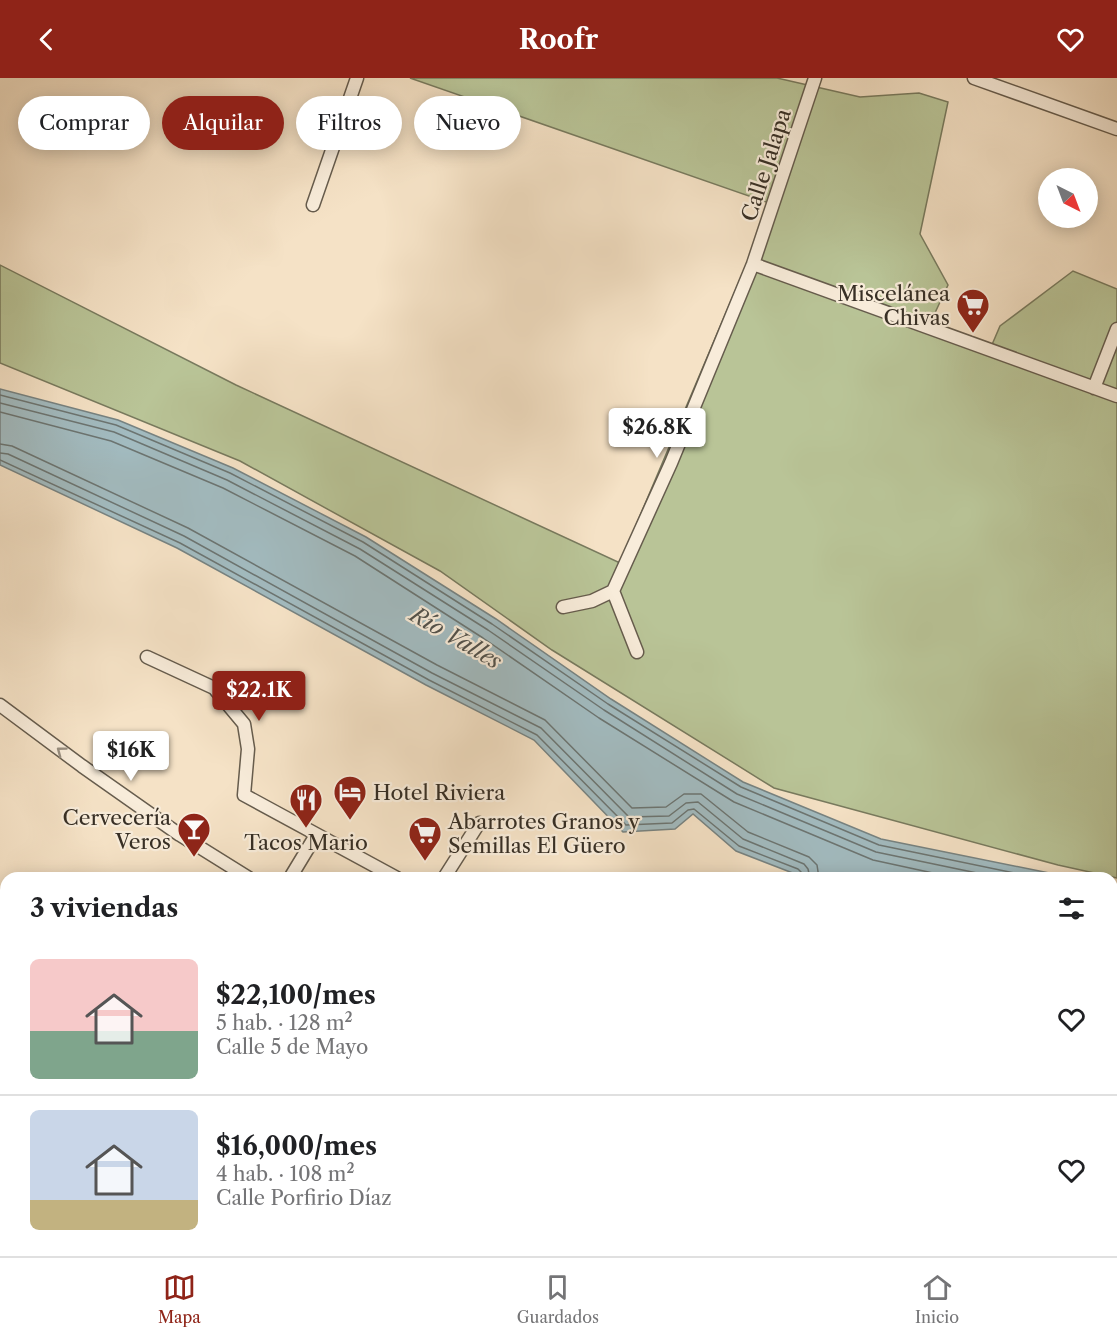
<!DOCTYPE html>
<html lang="es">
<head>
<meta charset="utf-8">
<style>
	:root { --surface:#fff; --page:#f2f2f2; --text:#202124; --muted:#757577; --line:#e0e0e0; --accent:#8f2418 }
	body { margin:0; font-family:"Libre Caslon Text",serif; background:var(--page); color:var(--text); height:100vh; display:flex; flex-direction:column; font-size:22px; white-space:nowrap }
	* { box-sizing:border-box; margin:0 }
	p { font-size:20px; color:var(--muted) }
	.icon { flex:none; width:33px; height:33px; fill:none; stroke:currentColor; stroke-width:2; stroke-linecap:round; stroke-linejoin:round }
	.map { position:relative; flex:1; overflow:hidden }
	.side { position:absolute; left:0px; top:794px; width:1118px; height:386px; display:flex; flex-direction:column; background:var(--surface); border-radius:18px 18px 0 0; box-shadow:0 3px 15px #0003 }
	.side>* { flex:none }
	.top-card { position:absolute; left:18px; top:18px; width:600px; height:54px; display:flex; gap:12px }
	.needle { width:39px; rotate:138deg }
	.controls { position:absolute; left:1038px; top:90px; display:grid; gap:12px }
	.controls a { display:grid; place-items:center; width:60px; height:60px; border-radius:50%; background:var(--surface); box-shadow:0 3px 15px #0003; font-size:30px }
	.price { position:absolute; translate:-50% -51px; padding:0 14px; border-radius:6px; background:#fff; color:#222; font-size:20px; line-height:39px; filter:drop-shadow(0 2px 3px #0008) }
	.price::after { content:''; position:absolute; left:50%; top:36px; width:18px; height:14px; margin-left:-9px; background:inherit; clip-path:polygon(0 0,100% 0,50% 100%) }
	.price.on { background:var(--accent); color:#fff }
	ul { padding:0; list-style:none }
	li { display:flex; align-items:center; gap:18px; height:150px; padding:0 30px }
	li+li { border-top:2px solid var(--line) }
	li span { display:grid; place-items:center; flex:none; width:168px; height:120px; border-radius:9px; color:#555 }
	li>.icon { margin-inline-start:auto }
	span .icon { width:72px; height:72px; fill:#fffc; stroke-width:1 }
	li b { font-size:26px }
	h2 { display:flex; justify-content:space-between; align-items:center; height:72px; padding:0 30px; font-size:26px }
	.tag { padding:0 21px; border-radius:27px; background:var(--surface); box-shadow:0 3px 15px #0003; font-size:21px; line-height:54px }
	.tag.on { background:var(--accent); color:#fff }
	header { display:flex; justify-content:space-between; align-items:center; height:78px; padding:0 30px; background:var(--accent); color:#fff; font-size:27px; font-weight:700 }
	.dock { display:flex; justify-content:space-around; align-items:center; height:84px; border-top:2px solid var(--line); background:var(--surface); font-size:16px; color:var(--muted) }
	.dock a { display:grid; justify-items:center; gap:3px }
	.dock .on { color:var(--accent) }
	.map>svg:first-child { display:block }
	.green { fill:#b9c497; stroke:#787a5e; stroke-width:1.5 }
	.water { fill:#a2bbc0; stroke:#778382; stroke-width:1.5 }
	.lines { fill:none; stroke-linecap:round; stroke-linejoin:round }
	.shore { stroke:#6c7572; stroke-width:1.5 }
	.pedestrian-casing { stroke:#665c4d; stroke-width:12 }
	.minor-casing { stroke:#665c4d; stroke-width:15 }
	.tertiary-casing { stroke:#665c4d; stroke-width:18 }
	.pedestrian { stroke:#f8ecda; stroke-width:9 }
	.minor { stroke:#f8ecda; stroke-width:12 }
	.tertiary { stroke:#f8ecda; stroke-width:15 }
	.oneway { stroke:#988e80 }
	.labels { text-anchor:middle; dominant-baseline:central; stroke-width:4.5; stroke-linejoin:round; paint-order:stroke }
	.street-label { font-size:21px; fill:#372f25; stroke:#f8ecda }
	.poi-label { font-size:21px; fill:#372f25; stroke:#f8ecda; text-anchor:end }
	.water-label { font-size:22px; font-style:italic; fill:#52524c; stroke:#f8ecda }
</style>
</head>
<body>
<header><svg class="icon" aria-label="back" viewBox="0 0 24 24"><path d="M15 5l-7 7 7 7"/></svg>Roofr<svg class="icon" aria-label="heart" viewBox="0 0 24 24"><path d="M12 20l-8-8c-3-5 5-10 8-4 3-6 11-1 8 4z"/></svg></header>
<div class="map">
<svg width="1117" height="1178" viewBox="0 0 1117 1178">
	<rect width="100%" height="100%" fill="#f5e2c6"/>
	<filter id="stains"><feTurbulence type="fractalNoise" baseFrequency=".00333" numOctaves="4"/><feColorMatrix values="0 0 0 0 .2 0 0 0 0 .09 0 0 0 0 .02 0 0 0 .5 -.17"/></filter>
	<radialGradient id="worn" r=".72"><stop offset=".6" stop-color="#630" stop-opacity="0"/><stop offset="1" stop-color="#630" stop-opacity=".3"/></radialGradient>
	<path class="green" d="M410,0H777L860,19L919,15L948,24L920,156L948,207L926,254L988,276L1000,248L1073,193L1117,211V800L1058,787L774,710L552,572L440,493L240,383L0,285V187L236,307L620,485L772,126Z"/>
	<path class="water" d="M0,311L118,342L233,390L366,459L496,541L611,621L743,704L881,761L1069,799H803L736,773L693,736L675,751L623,754L534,662L426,607L177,470L0,387Z
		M1112,808L1117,809V886L1112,885Z"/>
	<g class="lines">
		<path class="shore" d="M0,317L116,347L230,395L363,464L492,546L608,626L741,709L879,767L1039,800
			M0,325L114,354L227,402L360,471L488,552L604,632L737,716L876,774L1001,800
			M0,334L111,363L223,410L355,478L483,560L599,640L734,724L873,782L956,800
			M0,366L12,368L188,450L437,587L545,642L632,730L666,729L684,716H701L748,754L809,779L817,787L819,800
			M0,375L8,376L184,458L432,595L541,650L629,739L669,738L686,725L698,724L743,761L804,786L808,791L810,800
			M0,382L180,465L429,602L537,657L626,747L672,745L688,732L694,731L739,768L798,791L802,795V800"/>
		<g class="pedestrian-casing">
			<path id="pedestrian" d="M523,1173L528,1178"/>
		</g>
		<g class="minor-casing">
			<path id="minor" d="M974,0L1117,51
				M313,127L357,0
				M753,186L1117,318
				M1094,310L1117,251
				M563,529L592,523L613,513
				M637,574L613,513L671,385L753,186L815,0
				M147,579L214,610L244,646L248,671L244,717L397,800
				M0,627L82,688L180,757L249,800
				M290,800L316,757
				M444,800L479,745
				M0,961L6,955
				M187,1173L194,1178
				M741,1173L748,1178
				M1022,1173L1024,1178
				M165,1178L170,1173
				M674,1178L678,1173"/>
		</g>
		<g class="tertiary-casing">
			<path id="tertiary" d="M0,896L6,900
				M1112,1095L1117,1091
				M396,1173L402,1178
				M993,1178L1001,1173"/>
		</g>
		<use href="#pedestrian" class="pedestrian"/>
		<use href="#minor" class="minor"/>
		<use href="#tertiary" class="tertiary"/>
	</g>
	<defs><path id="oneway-chevron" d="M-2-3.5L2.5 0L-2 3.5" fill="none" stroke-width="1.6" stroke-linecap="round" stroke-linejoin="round" transform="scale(1.5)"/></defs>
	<use class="oneway" href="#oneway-chevron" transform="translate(61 673) rotate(-143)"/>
	<defs>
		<g id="supermarket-pin" transform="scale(1.725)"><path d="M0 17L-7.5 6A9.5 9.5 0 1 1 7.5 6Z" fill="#8f2418" stroke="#f8ecda"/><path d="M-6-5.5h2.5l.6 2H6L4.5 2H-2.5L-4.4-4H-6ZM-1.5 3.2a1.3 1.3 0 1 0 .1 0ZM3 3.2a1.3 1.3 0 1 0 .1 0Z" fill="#fff"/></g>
		<g id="hotel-pin" transform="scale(1.725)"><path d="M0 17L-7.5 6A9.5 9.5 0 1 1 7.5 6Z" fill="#8f2418" stroke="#f8ecda"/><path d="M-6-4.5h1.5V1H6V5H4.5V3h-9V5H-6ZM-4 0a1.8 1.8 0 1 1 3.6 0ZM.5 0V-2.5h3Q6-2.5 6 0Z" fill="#fff"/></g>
		<g id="restaurant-pin" transform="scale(1.725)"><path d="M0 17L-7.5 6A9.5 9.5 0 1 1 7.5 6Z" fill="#8f2418" stroke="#f8ecda"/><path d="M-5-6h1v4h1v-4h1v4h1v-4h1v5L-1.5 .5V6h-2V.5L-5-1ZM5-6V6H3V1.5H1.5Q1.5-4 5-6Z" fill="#fff"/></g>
		<g id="bar-pin" transform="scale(1.725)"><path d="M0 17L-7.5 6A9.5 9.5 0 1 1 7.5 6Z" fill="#8f2418" stroke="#f8ecda"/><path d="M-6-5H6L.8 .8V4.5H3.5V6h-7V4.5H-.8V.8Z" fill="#fff"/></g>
	</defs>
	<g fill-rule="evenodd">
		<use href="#supermarket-pin" x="973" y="227"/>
		<use href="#hotel-pin" x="350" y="714"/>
		<use href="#restaurant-pin" x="306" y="722"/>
		<use href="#bar-pin" x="194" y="751"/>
		<use href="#supermarket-pin" x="425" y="755"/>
	</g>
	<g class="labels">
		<g class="street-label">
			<text transform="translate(766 87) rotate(-72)">Calle Jalapa</text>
		</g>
		<g class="poi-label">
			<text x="950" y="215">Miscelánea<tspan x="950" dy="24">Chivas</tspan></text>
			<text x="373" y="714" text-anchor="start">Hotel Riviera</text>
			<text x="171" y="739">Cervecería<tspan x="171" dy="24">Veros</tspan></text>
			<text x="448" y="743" text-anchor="start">Abarrotes Granos y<tspan x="448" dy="24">Semillas El Güero</tspan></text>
			<text x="306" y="764" text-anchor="middle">Tacos Mario</text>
		</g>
		<g class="water-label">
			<text transform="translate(456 560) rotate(30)">Río Valles</text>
		</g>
	</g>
	<rect width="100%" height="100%" filter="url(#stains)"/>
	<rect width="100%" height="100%" fill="url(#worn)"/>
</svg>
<div class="controls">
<a><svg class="needle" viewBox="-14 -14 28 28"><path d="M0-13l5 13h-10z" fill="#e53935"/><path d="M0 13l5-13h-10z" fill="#757577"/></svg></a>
</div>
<b class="price" style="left:657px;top:381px">$26.8K</b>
<b class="price on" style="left:259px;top:644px">$22.1K</b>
<b class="price" style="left:131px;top:704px">$16K</b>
<div class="top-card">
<a class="tag">Comprar</a>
<a class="tag on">Alquilar</a>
<a class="tag">Filtros</a>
<a class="tag">Nuevo</a>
</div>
<section class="side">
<h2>3 viviendas<svg class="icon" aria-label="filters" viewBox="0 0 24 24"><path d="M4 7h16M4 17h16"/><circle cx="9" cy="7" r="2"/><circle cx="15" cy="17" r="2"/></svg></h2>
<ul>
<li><span style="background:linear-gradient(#f6c9c9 60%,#7fa58c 0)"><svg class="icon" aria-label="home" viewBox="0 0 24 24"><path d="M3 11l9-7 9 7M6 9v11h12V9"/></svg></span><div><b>$22,100/mes</b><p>5 hab. · 128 m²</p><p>Calle 5 de Mayo</p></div><svg class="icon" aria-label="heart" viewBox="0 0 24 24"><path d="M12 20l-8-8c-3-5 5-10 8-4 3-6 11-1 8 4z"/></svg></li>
<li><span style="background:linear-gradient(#c9d6e8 75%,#c2b280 0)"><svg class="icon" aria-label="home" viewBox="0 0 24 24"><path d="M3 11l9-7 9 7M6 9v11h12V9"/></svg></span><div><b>$16,000/mes</b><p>4 hab. · 108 m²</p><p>Calle Porfirio Díaz</p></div><svg class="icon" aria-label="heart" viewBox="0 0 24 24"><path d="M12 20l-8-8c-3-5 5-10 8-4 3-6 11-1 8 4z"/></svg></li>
</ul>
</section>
</div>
<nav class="dock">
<a class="on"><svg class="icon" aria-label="map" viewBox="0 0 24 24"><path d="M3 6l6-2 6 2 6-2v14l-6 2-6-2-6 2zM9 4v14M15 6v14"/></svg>Mapa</a>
<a><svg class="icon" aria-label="saved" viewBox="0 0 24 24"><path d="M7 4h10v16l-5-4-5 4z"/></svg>Guardados</a>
<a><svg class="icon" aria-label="home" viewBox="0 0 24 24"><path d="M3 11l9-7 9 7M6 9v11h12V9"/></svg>Inicio</a>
</nav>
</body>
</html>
